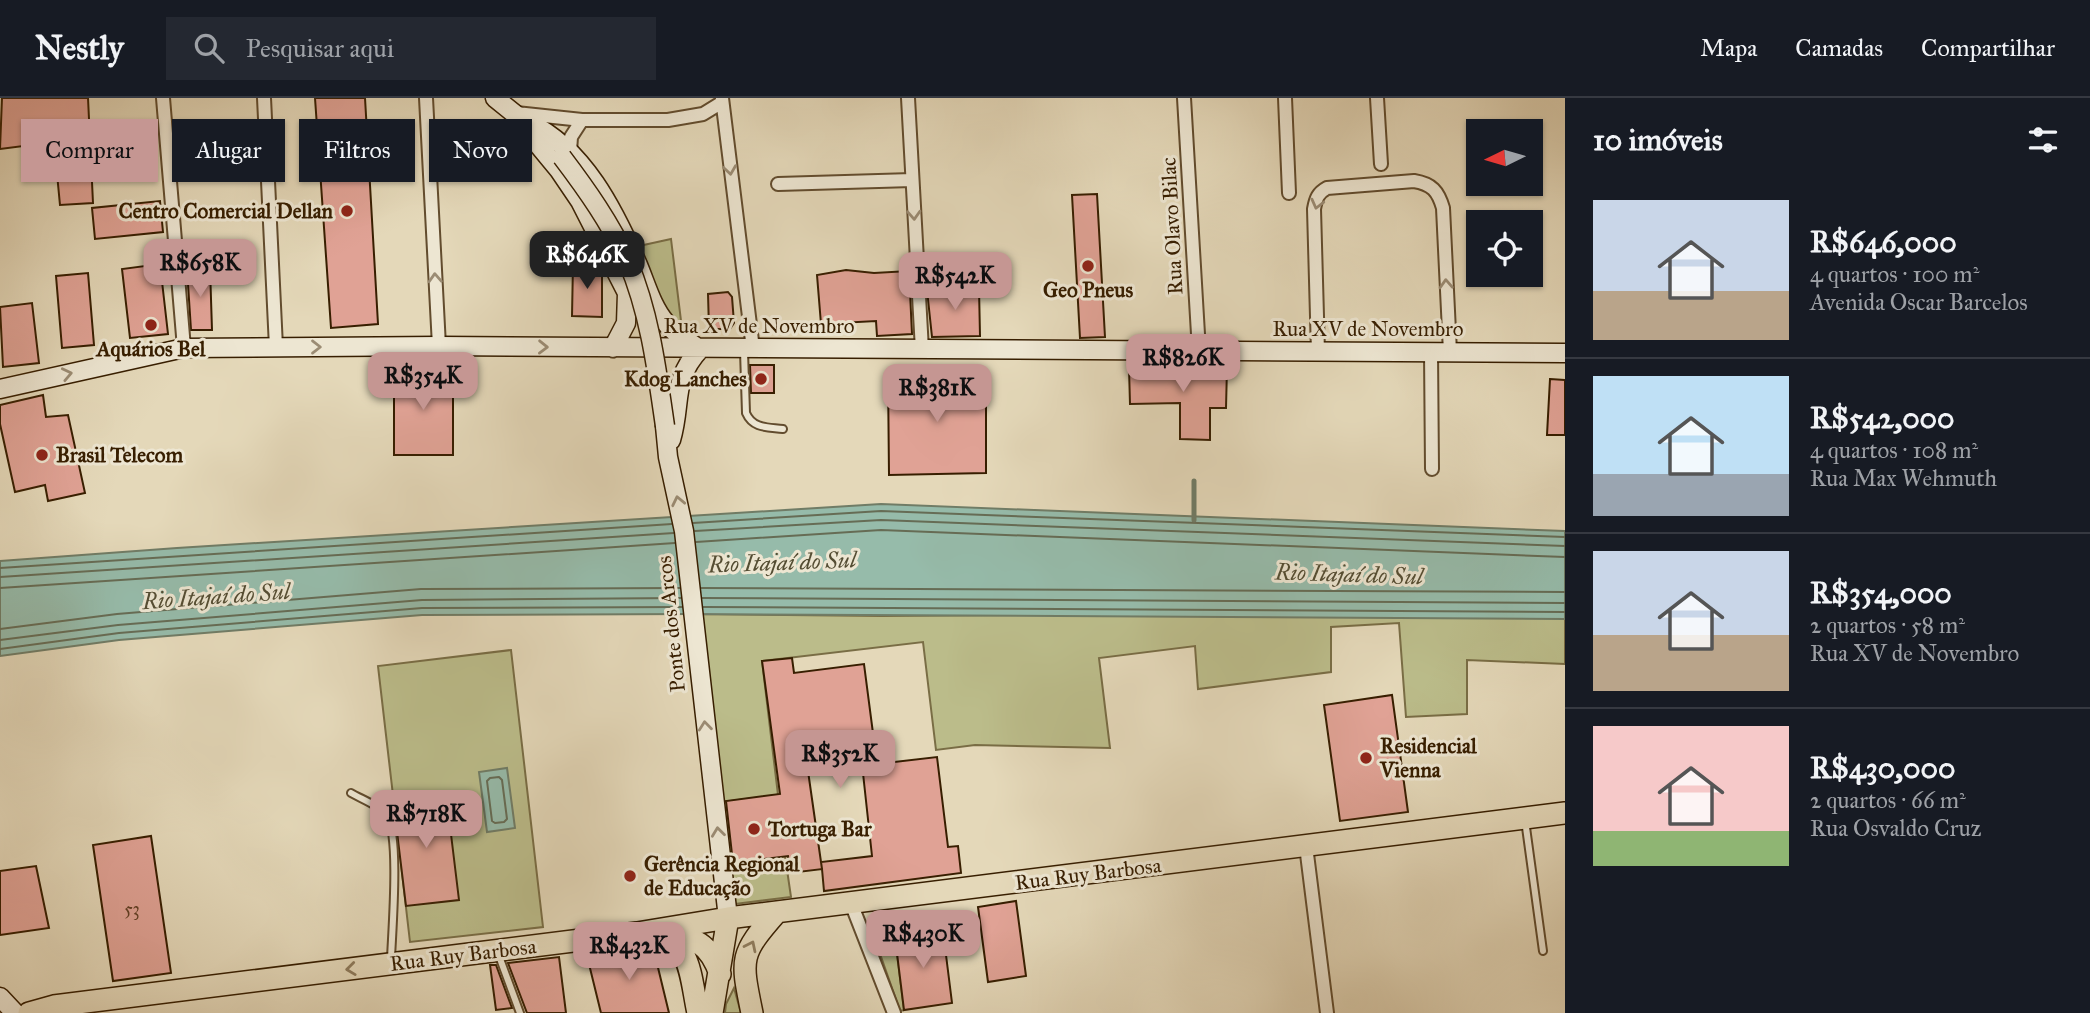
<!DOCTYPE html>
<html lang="pt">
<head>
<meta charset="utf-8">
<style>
	:root { --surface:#171b24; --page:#242831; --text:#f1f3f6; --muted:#9ea1a6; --line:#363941; --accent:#c59692 }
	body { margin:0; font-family:"IM FELL Great Primer",serif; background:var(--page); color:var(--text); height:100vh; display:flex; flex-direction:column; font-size:26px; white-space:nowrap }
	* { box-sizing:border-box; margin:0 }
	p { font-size:23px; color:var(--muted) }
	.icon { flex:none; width:38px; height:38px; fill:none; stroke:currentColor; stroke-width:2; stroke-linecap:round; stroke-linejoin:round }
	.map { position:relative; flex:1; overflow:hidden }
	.drawer { display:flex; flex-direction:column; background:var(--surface); width:525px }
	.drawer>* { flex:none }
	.top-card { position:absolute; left:21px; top:21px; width:665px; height:63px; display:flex; gap:14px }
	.needle { width:46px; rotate:265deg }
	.fabs { position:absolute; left:1466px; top:21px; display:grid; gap:14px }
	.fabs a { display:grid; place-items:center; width:77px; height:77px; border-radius:0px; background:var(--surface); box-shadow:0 2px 5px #0004; font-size:35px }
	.price { position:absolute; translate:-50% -60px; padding:0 16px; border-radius:14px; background:var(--accent); color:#111; font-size:23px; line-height:46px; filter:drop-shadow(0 2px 4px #0008) }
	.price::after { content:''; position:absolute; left:50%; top:42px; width:21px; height:16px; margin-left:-10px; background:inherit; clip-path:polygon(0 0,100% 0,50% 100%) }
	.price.active { background:#222; color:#fff }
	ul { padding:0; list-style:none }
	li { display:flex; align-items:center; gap:21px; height:175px; padding:0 28px }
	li+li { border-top:2px solid var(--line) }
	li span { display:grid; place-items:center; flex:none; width:196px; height:140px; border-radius:0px; color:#555 }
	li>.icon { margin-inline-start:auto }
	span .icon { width:84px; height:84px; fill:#fffc; stroke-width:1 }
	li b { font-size:30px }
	h2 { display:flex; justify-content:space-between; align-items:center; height:84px; padding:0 28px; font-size:30px }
	.chip { padding:0 24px; border-radius:0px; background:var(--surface); box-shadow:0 2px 5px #0004; font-size:24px; line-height:63px }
	.chip.active { background:var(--accent); color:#111 }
	header { display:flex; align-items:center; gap:42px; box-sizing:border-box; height:98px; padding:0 35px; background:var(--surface); border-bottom:2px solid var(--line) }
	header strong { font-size:33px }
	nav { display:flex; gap:38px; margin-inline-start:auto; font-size:24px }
	.search { width:490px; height:63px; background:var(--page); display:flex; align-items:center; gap:18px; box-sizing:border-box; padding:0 24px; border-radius:0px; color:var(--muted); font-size:26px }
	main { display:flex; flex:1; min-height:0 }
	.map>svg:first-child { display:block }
	.green { fill:#bbbc8a; stroke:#796d45; stroke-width:2 }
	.water { fill:#96bbaa; stroke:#707c66; stroke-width:2 }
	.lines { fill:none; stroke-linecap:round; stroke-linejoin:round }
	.shore { stroke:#666c55; stroke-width:2 }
	.stream { stroke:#707c66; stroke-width:5 }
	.building { fill:#e0a295; stroke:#371e00; stroke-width:2; fill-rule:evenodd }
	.lane-casing { stroke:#624c2e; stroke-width:10 }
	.street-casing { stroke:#624c2e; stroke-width:16 }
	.secondary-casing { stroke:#371e00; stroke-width:21 }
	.primary-casing { stroke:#371e00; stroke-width:24 }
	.lane { stroke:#ede6d2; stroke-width:6 }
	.street { stroke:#ede6d2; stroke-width:12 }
	.secondary { stroke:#ede6d2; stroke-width:18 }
	.primary { stroke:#e4d8b9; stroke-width:21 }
	.secondary-bridge-casing { stroke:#371e00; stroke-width:21; stroke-linecap:butt }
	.secondary-bridge { stroke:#ede6d2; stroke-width:18 }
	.oneway { stroke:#9b8c74 }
	.oneway2 { stroke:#8e7b5c }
	.poi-dot { fill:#8f2418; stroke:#ede6d2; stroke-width:2.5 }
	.labels { text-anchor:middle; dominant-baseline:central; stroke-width:6; stroke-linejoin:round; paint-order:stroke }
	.number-label { font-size:18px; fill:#613f25 }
	.poi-label { font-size:21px; font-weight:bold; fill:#371e00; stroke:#ede6d2; text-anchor:start }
	.street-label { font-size:21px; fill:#371e00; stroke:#ede6d2 }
	.water-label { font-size:23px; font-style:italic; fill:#544d33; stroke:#ede6d2 }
</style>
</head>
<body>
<header>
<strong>Nestly</strong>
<div class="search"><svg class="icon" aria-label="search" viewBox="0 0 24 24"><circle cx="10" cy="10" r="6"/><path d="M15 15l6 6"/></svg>Pesquisar aqui</div>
<nav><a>Mapa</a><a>Camadas</a><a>Compartilhar</a></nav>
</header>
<main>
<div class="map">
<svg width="1565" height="915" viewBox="0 0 1565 915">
	<rect width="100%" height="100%" fill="#e4d8b9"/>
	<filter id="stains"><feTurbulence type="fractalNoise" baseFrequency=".00286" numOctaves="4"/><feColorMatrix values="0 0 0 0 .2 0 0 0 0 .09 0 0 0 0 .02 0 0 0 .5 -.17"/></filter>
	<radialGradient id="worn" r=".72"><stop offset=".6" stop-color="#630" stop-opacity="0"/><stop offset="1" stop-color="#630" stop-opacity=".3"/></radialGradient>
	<path class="green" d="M671,141L682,231L671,228L639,148Z
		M1565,513V566L1467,562V616L1406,619L1399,525L1331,529V574L1198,591L1195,548L1099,560L1110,650L975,647L936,652L923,544L762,563L778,697L722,704L694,516L882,518Z
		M511,552L543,829L410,844L378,568Z
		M785,758L791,799L735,806L730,766Z
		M942,821L943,833L895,840L904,912L900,913L871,830Z
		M734,890L741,915H725L726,906Z"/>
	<path class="water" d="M881,406L1565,433V521L694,516L422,517L119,542L0,558V463L177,450Z
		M507,670L515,730L487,734L479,674Z"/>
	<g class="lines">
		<path class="shore" d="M693,425L881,413L1565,439
			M695,433L881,422L1565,448
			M696,444L881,432L1565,459
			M0,470L672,426
			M0,479L674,435
			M0,490L675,445
			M701,490L1565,494
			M702,500L1565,505
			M703,509L1565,514
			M0,531L117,516L421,491L680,490
			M0,542L118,527L422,502L681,500
			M0,551L119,535L422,510L682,509
			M499,679L502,682L507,721L504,724L495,725L492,723L487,683L490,680Z"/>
		<path class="stream" d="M1194,422V383"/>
	</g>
	<path class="building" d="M2,0H88L93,105L60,107L54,44L0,51Z
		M315,0H365L378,226L331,230Z
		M1097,96L1105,239L1080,240L1072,97Z
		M160,103L163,134L95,141L92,110Z
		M160,166L168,236L130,240L122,171Z
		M573,166H598L602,172V219L572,218Z
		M210,170L212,232H191L187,171Z
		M846,172L874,175L909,173L912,236L877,238L876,223L821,226L817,177Z
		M88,175L94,247L62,250L56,178Z
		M979,190L980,238L932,239L927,192Z
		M728,194L732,199L734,225L730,231H709L708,196Z
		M32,205L39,265L3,269L0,209Z
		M750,267H774V295H751Z
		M1180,268L1227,269L1226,310H1210V342L1180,341V305L1130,306L1129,270Z
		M394,270L453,271V357H394Z
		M986,276V375L889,377L888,277Z
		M1550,281L1565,282V337H1547Z
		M43,297L46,319L68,317L85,395L48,403L45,387L15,394L0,326V307Z
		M792,560L794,575L864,566L877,666L937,659L948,749L958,748L961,775L824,793L822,771L790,775L788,758L733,765L726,703L780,696L762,563ZM862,666L872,758L821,764L822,771L808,673Z
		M1392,597L1408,714L1340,723L1324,607Z
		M446,695L459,802L406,808L393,701Z
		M151,738L171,875L113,883L93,747Z
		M36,768L49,830L0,837V773Z
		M1016,803L1026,878L988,884L978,809Z
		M943,833L952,905L904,912L895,839Z
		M645,848L653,849L669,915H601L588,862Z
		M559,859L566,915H527L508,865Z
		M490,867H496L512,910L496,912Z"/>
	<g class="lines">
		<g class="lane-casing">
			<path id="lane" d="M744,253L746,315C753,331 768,329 783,331
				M351,695C363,702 379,707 387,719C400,738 392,833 391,861
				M1525,722L1543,853
				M499,858L520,915"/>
		</g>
		<g class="street-casing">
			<path id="street" d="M163,0L184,250
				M264,0L276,249
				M426,0L439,248
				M722,0L753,251
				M908,0L922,252
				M1184,0L1199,253
				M1285,0L1289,95
				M1377,0L1381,66
				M516,15L582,22H668L703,16L721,5
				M570,54L571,39L582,22
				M778,86L912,82
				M1318,254L1314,111C1316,100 1318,95 1327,90L1414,83C1432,86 1438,93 1443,110L1450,254
				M1431,254L1432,371
				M1306,748L1327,915
				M851,805L894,915"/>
		</g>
		<g class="secondary-casing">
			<path id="secondary" d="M495,0L536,33
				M528,24C584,51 614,112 638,167C646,186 652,209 666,225C675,236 689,244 700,251
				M528,24L540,49L559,72L580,103L627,195L626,225L613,250
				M0,291L184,250L439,248L1565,255
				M665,328L668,359L684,433L728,820
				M671,342C682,305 671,282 700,251
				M0,899L15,915"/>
		</g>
		<g class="primary-casing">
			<path id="primary" d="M647,835C692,838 690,879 698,915
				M664,836C695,839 709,845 720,876
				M29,915L54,908L637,835L728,820L1565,715
				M712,915L728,820
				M752,915C741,861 739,857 776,815"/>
		</g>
		<use href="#lane" class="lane"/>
		<use href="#street" class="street"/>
		<use href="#secondary" class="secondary"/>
		<use href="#primary" class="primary"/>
		<g class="secondary-bridge-casing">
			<path id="secondary-bridge" d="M562,59C587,92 611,126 628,164C650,216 657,273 665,328"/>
		</g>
		<use href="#secondary-bridge" class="secondary-bridge"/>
	</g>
	<defs><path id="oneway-chevron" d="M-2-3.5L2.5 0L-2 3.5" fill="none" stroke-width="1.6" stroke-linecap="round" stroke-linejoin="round" transform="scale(1.75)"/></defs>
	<g class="oneway">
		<use href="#oneway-chevron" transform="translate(730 72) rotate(82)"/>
		<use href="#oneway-chevron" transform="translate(1317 106) rotate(104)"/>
		<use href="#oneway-chevron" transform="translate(914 117) rotate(87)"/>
		<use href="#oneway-chevron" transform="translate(435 180) rotate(-93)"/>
		<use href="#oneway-chevron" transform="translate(1446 186) rotate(-93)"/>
		<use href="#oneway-chevron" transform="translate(316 249)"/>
		<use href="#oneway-chevron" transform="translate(543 249) rotate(1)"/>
		<use href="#oneway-chevron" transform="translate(67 276) rotate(-12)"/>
		<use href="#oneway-chevron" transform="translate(678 403) rotate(-102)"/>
		<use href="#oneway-chevron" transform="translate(705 628) rotate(-96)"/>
		<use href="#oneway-chevron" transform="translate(718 734) rotate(-97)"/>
	</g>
	<g class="oneway2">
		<use href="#oneway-chevron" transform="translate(751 848) rotate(-64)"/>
		<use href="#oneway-chevron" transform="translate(351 871) rotate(173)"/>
	</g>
	<g class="poi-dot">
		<circle cx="347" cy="113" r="7"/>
		<circle cx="1088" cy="168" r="7"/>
		<circle cx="151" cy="227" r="7"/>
		<circle cx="761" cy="281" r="7"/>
		<circle cx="42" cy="357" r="7"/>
		<circle cx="1366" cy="660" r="7"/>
		<circle cx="754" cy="731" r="7"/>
		<circle cx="630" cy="778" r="7"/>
	</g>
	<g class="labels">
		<g class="number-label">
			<text x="132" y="811">53</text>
		</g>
		<g class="poi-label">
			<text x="333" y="113" text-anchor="end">Centro Comercial Dellan</text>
			<text x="1088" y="192" text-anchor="middle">Geo Pneus</text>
			<text x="151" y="251" text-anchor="middle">Aquários Bel</text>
			<text x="747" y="281" text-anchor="end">Kdog Lanches</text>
			<text x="56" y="357">Brasil Telecom</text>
			<text x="1380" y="648">Residencial<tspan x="1380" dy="24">Vienna</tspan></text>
			<text x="768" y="731">Tortuga Bar</text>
			<text x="644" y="766">Gerência Regional<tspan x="644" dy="24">de Educação</tspan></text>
		</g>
		<g class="street-label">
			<text transform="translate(1172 128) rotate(-93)">Rua Olavo Bilac</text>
			<text x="759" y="228">Rua XV de Novembro</text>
			<text x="1368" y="231">Rua XV de Novembro</text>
			<text transform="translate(671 526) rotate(-96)">Ponte dos Arcos</text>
			<text transform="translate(1088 776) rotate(-7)">Rua Ruy Barbosa</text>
			<text transform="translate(463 857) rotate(-7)">Rua Ruy Barbosa</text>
		</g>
		<g class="water-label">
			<text transform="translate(782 464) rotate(-2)">Rio Itajaí do Sul</text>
			<text transform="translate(1349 476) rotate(2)">Rio Itajaí do Sul</text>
			<text transform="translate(216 498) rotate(-4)">Rio Itajaí do Sul</text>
		</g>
	</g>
	<rect width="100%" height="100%" filter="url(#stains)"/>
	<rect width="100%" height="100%" fill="url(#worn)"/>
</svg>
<div class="fabs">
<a><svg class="needle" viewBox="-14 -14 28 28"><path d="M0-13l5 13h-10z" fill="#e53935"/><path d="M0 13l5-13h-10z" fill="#9ea1a6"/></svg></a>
<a><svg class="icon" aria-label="locate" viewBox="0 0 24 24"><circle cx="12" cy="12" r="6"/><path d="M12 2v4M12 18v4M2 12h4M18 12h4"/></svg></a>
</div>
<b class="price active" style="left:587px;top:193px">R$646K</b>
<b class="price" style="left:200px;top:201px">R$658K</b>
<b class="price" style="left:955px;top:214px">R$542K</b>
<b class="price" style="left:1183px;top:296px">R$826K</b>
<b class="price" style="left:423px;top:314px">R$354K</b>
<b class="price" style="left:937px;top:326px">R$381K</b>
<b class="price" style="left:840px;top:692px">R$352K</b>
<b class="price" style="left:426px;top:752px">R$718K</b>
<b class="price" style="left:923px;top:872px">R$430K</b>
<b class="price" style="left:629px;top:884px">R$432K</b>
<div class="top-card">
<a class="chip active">Comprar</a>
<a class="chip">Alugar</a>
<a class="chip">Filtros</a>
<a class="chip">Novo</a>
</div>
</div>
<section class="drawer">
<h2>10 imóveis<svg class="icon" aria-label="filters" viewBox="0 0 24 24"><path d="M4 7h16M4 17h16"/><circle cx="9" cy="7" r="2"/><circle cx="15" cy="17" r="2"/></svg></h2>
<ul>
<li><span style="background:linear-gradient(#c9d6e8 65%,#b9a48a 0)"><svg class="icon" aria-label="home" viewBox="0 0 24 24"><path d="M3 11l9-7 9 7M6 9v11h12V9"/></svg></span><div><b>R$646,000</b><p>4 quartos · 100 m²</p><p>Avenida Oscar Barcelos</p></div></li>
<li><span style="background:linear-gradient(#bfe0f5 70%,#9aa5b1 0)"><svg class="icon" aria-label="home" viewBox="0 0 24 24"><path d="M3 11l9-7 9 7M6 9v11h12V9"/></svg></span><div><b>R$542,000</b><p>4 quartos · 108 m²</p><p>Rua Max Wehmuth</p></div></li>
<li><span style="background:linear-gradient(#c9d6e8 60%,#b9a48a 0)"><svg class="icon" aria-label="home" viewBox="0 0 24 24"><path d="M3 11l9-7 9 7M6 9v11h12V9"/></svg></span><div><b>R$354,000</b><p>2 quartos · 58 m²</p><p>Rua XV de Novembro</p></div></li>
<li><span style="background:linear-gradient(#f6c9c9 75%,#8fb573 0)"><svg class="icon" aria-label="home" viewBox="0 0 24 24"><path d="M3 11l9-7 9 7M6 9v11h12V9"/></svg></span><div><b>R$430,000</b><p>2 quartos · 66 m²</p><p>Rua Osvaldo Cruz</p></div></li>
</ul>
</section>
</main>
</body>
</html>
